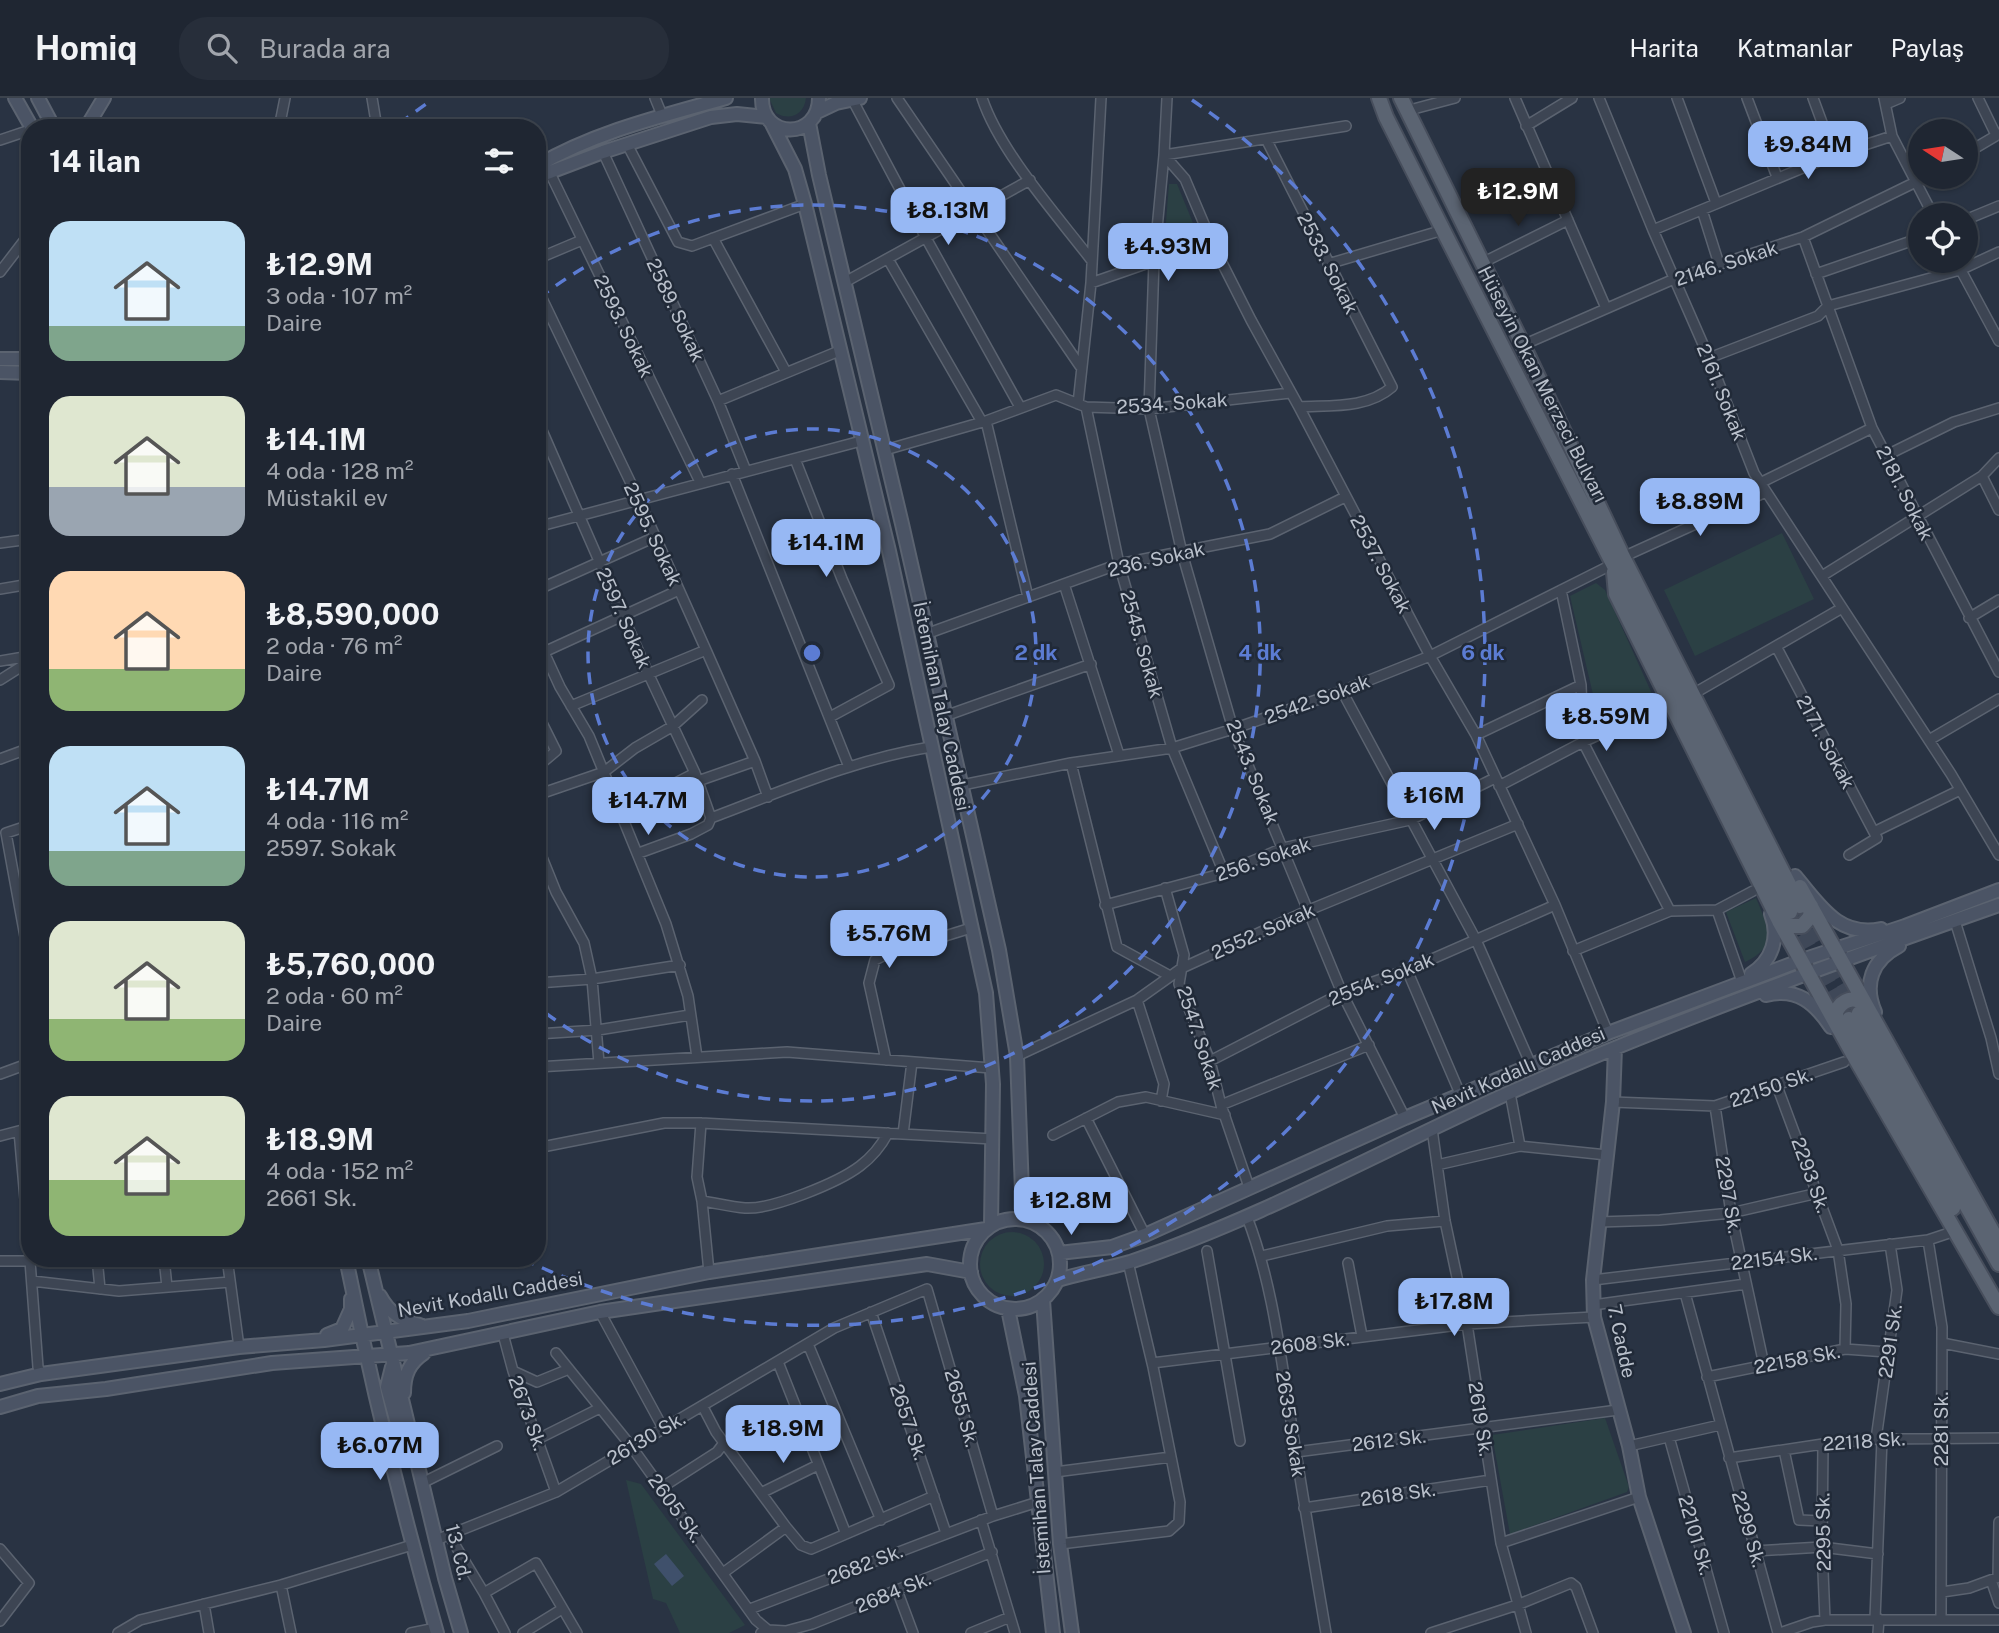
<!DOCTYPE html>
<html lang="tr">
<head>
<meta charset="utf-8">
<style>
	:root { --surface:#1f2632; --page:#272e3a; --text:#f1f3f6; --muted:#a1a5ac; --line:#3c434d; --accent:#97b8f4 }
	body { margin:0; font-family:"Public Sans",sans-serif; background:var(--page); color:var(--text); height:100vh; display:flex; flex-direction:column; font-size:26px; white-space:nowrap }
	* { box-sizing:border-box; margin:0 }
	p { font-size:23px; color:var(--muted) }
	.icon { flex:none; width:38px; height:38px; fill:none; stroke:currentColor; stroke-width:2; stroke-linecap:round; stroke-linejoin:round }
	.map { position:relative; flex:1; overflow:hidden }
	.side { position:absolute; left:21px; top:21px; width:525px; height:1148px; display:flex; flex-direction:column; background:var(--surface); border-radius:28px; box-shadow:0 2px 5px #0004,0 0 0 2px var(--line) }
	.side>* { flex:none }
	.needle { width:46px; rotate:282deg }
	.tools { position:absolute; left:1908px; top:21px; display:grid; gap:14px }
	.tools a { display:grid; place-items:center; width:70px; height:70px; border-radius:50%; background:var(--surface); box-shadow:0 2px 5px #0004,0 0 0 2px var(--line); font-size:35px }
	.price { position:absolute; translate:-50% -60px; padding:0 16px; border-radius:14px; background:var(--accent); color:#111; font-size:23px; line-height:46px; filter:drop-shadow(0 2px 4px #0008) }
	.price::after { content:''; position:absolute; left:50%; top:42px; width:21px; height:16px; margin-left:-10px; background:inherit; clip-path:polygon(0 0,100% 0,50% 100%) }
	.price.active { background:#222; color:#fff }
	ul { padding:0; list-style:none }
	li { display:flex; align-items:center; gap:21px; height:175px; padding:0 28px }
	li span { display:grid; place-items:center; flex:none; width:196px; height:140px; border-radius:21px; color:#555 }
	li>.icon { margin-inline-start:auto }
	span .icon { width:84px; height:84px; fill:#fffc; stroke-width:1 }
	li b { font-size:30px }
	h2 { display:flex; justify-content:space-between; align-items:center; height:84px; padding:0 28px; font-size:30px }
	header { display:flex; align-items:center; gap:42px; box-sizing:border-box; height:98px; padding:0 35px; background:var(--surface); border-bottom:2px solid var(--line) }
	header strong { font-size:33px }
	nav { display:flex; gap:38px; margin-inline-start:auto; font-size:24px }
	.search { width:490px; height:63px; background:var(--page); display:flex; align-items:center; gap:18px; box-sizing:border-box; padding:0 24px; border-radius:28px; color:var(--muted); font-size:26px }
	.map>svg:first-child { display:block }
	.green { fill:#2b4044 }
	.water { fill:#3f506b }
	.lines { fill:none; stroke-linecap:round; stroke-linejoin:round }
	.primary-tunnel { stroke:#3f4858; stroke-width:14; stroke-dasharray:14 7; stroke-linecap:butt }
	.street-casing { stroke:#5b6370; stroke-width:12 }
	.secondary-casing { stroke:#5b6370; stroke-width:16 }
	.primary-casing { stroke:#474e5c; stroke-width:18 }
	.street { stroke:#3d4553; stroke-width:9 }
	.secondary { stroke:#4b5465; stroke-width:12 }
	.primary { stroke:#5b6472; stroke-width:14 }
	.ring { fill:none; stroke:#5c7cd3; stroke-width:3.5; stroke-dasharray:12 9 }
	.labels { text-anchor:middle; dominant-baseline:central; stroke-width:5; stroke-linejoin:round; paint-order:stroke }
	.street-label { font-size:19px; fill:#bac1cc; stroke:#212a38 }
	.centre { fill:#5c7cd3; stroke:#212a38; stroke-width:3.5 }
	.ring-label { font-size:21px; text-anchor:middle; font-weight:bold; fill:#5c7cd3; stroke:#212a38; stroke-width:5; stroke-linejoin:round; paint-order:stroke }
</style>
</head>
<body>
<header>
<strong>Homiq</strong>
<div class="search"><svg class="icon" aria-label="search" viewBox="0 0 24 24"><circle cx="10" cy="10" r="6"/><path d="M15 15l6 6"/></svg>Burada ara</div>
<nav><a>Harita</a><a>Katmanlar</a><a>Paylaş</a></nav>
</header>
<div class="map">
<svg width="1999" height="1535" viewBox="0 0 1999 1535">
	<rect width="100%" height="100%" fill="#293343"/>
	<path class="green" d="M769,0H806C804,17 790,23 776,15Z
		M1169,86H1177L1200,142L1166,152L1164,149Z
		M1782,435L1814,501L1695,558L1664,492Z
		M1596,485L1605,492L1653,598V607L1606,625L1595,605L1570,498Z
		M1756,800C1768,829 1779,848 1745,864L1726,814Z
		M980 1166a32 32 0 1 1 64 0a32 32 0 1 1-64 0Z
		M1605,1320L1629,1389L1627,1394L1510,1436L1492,1337Z
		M626,1382L641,1386L745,1527L729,1535H680L666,1505L653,1501Z"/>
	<path class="water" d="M666,1456L684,1478L672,1488L654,1466Z"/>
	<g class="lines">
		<path class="primary-tunnel" d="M1802,812L1857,910
			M1792,818L1849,921"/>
		<g class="street-casing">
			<path id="street" d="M372,0L377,30
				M655,0L662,17
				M897,0L1080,268
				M982,0C1000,54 1057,117 1092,163
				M1167,0L1164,57L1185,81L1213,147L1251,222L1299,309L1430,558L1476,637L1555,807L1608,935
				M1515,0L1606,210
				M1599,0L1653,132L1709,260L1754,375L1951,676L1999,757
				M1677,0L1716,105
				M1747,0L1777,79
				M1813,0L1834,57
				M1884,0L1892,38L1933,117
				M1978,0L1996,37
				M852,1L926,140L1020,309
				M1886,6L1900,0
				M1406,13L1455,0
				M1346,28L1164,57L1154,163L1149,311L1182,455L1233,631L1342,895L1405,1020
				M1526,28L1572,0
				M279,30L285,0
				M1266,41L1392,289C1367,311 1330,307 1299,309
				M0,42L30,32
				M627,46L678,144L692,148L805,106
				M603,54L718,303L746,373
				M1965,56L1999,36
				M549,73L700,384
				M1702,112L1719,166
				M1965,122L1999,108
				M1653,132L1834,57L1892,38
				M1803,139L1872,330L1999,574
				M713,140L786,274
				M537,161L582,142
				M888,161L982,324
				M1956,163L1999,243
				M1482,165L1568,122
				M1328,166L1443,132
				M0,174L30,135
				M1816,176L1920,140
				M845,184L1030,82
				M1091,185L1154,163L1213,147
				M537,190L638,400L706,552L571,608
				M1523,247L1674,181L1803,139L1926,79
				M1709,260L1818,218L1828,208L1960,172L1999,154
				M718,303L839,253
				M1078,306L1091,185L1101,0
				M1086,309L1119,466L1172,650L1224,775
				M537,321L648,575L695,675L711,720
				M986,323L1028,499
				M885,352L986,323L1056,297L1086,309L1149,311L1290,295
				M1885,358L1954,324L1999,310
				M795,361L842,481L889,587L830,619
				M732,376L849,669
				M1982,378L1999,412
				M1760,385L1872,330
				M537,429L861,343
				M0,445L30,441
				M1623,459L1766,394
				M1822,478L1982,378L1999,360
				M1064,486L1119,657
				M0,491L30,486
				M537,492L655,439
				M1561,492L1581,587L1583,644L1670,813
				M1969,520L1999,502
				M926,536L1119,466L1270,436L1345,399
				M537,539L560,589L589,638L666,826L688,898L697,959
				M1776,548L1877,740L1849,757
				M706,552L755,663L768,699
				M544,554L679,492
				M0,563L30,558
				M0,582L30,563
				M1700,592L1842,510
				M1342,593L1476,842L1531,967
				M537,615L556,653L543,664L537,663
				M945,618L1091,566
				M1476,637L1581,587
				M1929,642L1999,601
				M0,661L30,650
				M1071,665L1117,849L1170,878
				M698,683L755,663
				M962,687L1071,665L1172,650L1233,631L1342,593L1430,558L1613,466
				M1499,688L1583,644L1671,604
				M537,697L604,674L635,650L673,628L702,602
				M621,713L695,675
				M30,727L6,735L30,866
				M1874,734L1960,692
				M537,747L556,794L584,845L592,881L599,965
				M639,755L691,736L708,727L711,720C783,693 855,661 931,649
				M1165,790L1184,857L1179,886L1210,963L1221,1007L1249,1089
				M1105,807L1224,775L1283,750L1410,722L1495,680
				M1717,812L1741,881
				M1955,823L1991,940L1999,976
				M1573,853L1670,813L1717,812L1753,793
				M1407,872L1461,998
				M537,885L592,881L680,867
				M1137,902L1164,986L1161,1003
				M537,936L598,932L690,917
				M1017,958L1137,902L1182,870L1309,812L1518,726
				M886,962L869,885L875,862L887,856L971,830
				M1210,963L1342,895L1407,872L1555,807
				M537,969L787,954L991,970
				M0,976L30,965
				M1777,988L1838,1152L1846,1206L1845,1251
				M1510,995L1520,1048
				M1613,1004L1715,1008L1844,964
				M1221,1007L1369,947
				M1715,1008L1731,1115L1764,1267
				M1086,1020L1145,1137
				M701,1025L697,1079L702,1103L709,1174
				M1432,1031L1445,1123L1467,1226L1501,1445L1526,1535
				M19,1033L30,1158
				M903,1036L912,964
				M1053,1037L1118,1004L1146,999L1225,1017
				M0,1038L30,1030
				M537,1050L664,1025H701L993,1041
				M1437,1067L1520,1048L1607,1057
				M702,1103C716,1105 731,1109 745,1110C772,1112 839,1084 860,1068C872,1059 881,1048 888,1035
				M1247,1119C1272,1184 1280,1254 1291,1323C1302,1394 1314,1464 1326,1535
				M1599,1124L1660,1122L1731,1115L1818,1095
				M1928,1142L1942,1229L1941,1521
				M1207,1153L1240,1343
				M1262,1158L1387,1128L1445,1123
				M97,1160L100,1191
				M164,1160L167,1189
				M227,1160L239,1249
				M0,1163H30L38,1269L41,1276
				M1348,1165L1362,1238
				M1593,1182L1928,1142L1955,1133
				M32,1183L119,1193L230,1184
				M1685,1195L1778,1535
				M1593,1207L1746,1186
				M600,1214L663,1330
				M871,1214L946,1435
				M503,1236L513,1273L556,1394
				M1942,1245L1999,1256
				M808,1246L881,1422
				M556,1255L631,1348L756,1522L768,1532
				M778,1264L846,1436
				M1152,1265L1467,1226L1594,1219
				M513,1273L537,1284L569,1271
				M1707,1279L1845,1251L1887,1254
				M703,1309L716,1334L786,1429L801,1447L811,1451L934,1398
				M1669,1339L1724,1535
				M538,1341L600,1310
				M1876,1341L1897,1192L1890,1146
				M1823,1346L1822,1449L1825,1522
				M1629,1348L1720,1327
				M1784,1352L1799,1422L1822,1423
				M1296,1354L1618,1312
				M1729,1360L1823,1346L1876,1341L1999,1340
				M1055,1374L1171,1359
				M422,1385L497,1348
				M661,1390L717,1354L724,1345
				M761,1395L818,1367
				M1304,1410L1491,1382
				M993,1418L1038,1404
				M981,1422L1015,1535
				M449,1437L484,1495L505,1535
				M436,1442L556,1394L834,1230L927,1191L993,1418L750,1511
				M1501,1445L1639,1399
				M1060,1446L1169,1433L1179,1424L1180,1404L1153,1269L1128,1164
				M0,1451L29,1485L0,1523
				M1755,1453L1822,1449L1878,1456
				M723,1475L786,1429
				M1998,1479L1999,1424
				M1991,1482L1999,1505
				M281,1487L291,1535
				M897,1492L913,1535
				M1942,1494L1969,1490L1999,1479
				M484,1495L536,1465L577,1535
				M204,1506L209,1535
				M1875,1521L1882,1341
				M118,1535L140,1522L281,1487L412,1447
				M411,1535L436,1530
				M523,1535L562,1511
				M761,1535L768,1532L786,1533L812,1526L992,1454
				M971,1535L1010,1519
				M1431,1535L1517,1507L1571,1485L1576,1489L1593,1535
				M1780,1535L1812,1524L1825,1522H1999
				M1878,1535L1879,1521"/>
		</g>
		<g class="secondary-casing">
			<path id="secondary" d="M15,0L32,30
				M38,0L54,30
				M762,0C761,42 819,42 819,0
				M817,14L836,5L860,0
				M809,25L819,77L902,426L999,852L1017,958L1022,1093L1036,1125
				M772,26L795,71L805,106L889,453L986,895L993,986L991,1128
				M86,30L104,0
				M537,68C595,34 662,18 726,0
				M537,79L603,54L711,19L737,16L766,19
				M0,261H30
				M0,274L30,275
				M1795,778C1819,806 1838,840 1881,831
				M1751,876C1772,863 1780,839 1771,816
				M1766,897C1797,889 1815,905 1831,929
				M1875,914C1863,886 1872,862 1899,848
				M1615,950L1613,1004L1593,1182L1594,1219L1629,1348L1639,1399L1684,1535
				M970 1166a45 45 0 1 1 90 0a45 45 0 1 1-90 0Z
				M1059,1155L1112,1149L1145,1137L1405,1020L1608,935L1802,862L1905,828L1999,792
				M346,1160C371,1286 402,1412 437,1535
				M368,1160L445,1480L461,1535
				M1058,1182C1081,1175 1106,1171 1130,1164C1262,1120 1384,1051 1511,994C1670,924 1834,865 1999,807
				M380,1198C389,1215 402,1223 420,1227
				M1043,1202L1060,1446L1072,1535
				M1008,1211L1026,1298L1053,1535
				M327,1237L342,1231L351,1211V1201
				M392,1269L387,1289L398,1329L411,1341
				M0,1286L41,1276L239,1249L324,1242L468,1223L709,1174L986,1131
				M404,1295C404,1277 409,1265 424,1255
				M0,1309L38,1298L106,1291L272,1265L409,1255L600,1214L927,1166L971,1174"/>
		</g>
		<g class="primary-casing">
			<path id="primary" d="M1379,0L1386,19L1443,132L1790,814
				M1401,0L1523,247L1623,459L1800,808
				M1614,474L1616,496L1779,823L1854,958L1999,1209
				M1800,789L1999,1145
				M1779,823L1789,828H1802L1810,819L1811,808
				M1859,915L1999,1166
				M1849,921L1953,1110
				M1836,925V914C1842,901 1854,898 1865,906"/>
		</g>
		<use href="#street" class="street"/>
		<use href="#secondary" class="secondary"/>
		<use href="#primary" class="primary"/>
	</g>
	<g class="ring">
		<circle cx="812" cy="555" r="224"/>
		<path d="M539 200A448 448 0 1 1 539 910"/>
		<path d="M399 26A671 671 0 0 1 432 2M1192 2A671 671 0 0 1 523 1161"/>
	</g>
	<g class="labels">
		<g class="street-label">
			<text transform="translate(1328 165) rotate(63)">2533. Sokak</text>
			<text transform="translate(1726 165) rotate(-18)">2146. Sokak</text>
			<text transform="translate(676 212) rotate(65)">2589. Sokak</text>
			<text transform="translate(624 228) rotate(64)">2593. Sokak</text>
			<text transform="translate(1543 286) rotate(63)">Hüseyin Okan Merzeci Bulvarı</text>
			<text transform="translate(1722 294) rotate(68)">2161. Sokak</text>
			<text transform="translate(1172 305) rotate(-4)">2534. Sokak</text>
			<text transform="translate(1905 395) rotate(63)">2181. Sokak</text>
			<text transform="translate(653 436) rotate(65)">2595. Sokak</text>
			<text transform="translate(1156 461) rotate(-13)">236. Sokak</text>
			<text transform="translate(1381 466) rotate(62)">2537. Sokak</text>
			<text transform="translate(624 520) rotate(66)">2597. Sokak</text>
			<text transform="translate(1142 546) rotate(74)">2545. Sokak</text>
			<text transform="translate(1317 601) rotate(-20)">2542. Sokak</text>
			<text transform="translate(942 608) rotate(78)">İstemihan Talay Caddesi</text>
			<text transform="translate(1826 644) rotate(62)">2171. Sokak</text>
			<text transform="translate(1253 674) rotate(68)">2543. Sokak</text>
			<text transform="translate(1263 761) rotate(-19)">256. Sokak</text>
			<text transform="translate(1263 833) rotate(-24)">2552. Sokak</text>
			<text transform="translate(1381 881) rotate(-22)">2554. Sokak</text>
			<text transform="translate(1200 940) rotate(72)">2547. Sokak</text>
			<text transform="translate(1518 972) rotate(-24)">Nevit Kodallı Caddesi</text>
			<text transform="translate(1771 989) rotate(-19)">22150 Sk.</text>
			<text transform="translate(1811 1077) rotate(70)">2293 Sk.</text>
			<text transform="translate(1729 1097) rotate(80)">2297 Sk.</text>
			<text transform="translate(1774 1160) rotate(-7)">22154 Sk.</text>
			<text transform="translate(490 1196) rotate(-10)">Nevit Kodallı Caddesi</text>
			<text transform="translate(1622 1243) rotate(78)">7. Cadde</text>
			<text transform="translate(1890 1243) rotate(-82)">2291 Sk.</text>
			<text transform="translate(1310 1245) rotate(-7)">2608 Sk.</text>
			<text transform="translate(1797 1261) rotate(-11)">22158 Sk.</text>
			<text transform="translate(962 1310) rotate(74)">2655 Sk.</text>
			<text transform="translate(528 1315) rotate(70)">2673 Sk.</text>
			<text transform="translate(1481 1321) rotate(81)">2619 Sk.</text>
			<text transform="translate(909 1324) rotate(71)">2657 Sk.</text>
			<text transform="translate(1291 1326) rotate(81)">2635 Sokak</text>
			<text transform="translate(1941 1331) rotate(-90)">2281 Sk.</text>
			<text transform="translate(646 1340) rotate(-30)">26130 Sk.</text>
			<text transform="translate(1389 1342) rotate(-7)">2612 Sk.</text>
			<text transform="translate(1864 1343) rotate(-4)">22118 Sk.</text>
			<text transform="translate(1036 1370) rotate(-94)">İstemihan Talay Caddesi</text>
			<text transform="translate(1398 1396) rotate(-8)">2618 Sk.</text>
			<text transform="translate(676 1410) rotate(54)">2605 Sk.</text>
			<text transform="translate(1749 1431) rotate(74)">2299 Sk.</text>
			<text transform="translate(1823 1434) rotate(-91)">2295 Sk.</text>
			<text transform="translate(1696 1437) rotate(74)">22101 Sk.</text>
			<text transform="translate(459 1454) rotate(76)">13. Cd.</text>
			<text transform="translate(865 1466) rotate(-21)">2682 Sk.</text>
			<text transform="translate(893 1494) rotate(-22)">2684 Sk.</text>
		</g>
	</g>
	<circle cx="812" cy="555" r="10" class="centre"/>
	<g class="ring-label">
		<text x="1036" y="562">2 dk</text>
		<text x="1260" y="562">4 dk</text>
		<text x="1483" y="562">6 dk</text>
	</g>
</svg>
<div class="tools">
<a><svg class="needle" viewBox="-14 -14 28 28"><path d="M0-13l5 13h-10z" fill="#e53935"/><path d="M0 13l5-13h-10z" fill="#a1a5ac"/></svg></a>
<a><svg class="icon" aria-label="locate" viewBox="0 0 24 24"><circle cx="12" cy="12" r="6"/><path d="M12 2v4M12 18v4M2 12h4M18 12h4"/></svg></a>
</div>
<b class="price" style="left:1808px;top:83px">₺9.84M</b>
<b class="price active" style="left:1518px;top:130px">₺12.9M</b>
<b class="price" style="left:948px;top:149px">₺8.13M</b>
<b class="price" style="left:1168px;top:185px">₺4.93M</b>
<b class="price" style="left:1700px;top:440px">₺8.89M</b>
<b class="price" style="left:826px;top:481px">₺14.1M</b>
<b class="price" style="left:1606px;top:655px">₺8.59M</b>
<b class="price" style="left:1434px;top:734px">₺16M</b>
<b class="price" style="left:648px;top:739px">₺14.7M</b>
<b class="price" style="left:889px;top:872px">₺5.76M</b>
<b class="price" style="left:1071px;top:1139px">₺12.8M</b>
<b class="price" style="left:1454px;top:1240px">₺17.8M</b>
<b class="price" style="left:783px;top:1367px">₺18.9M</b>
<b class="price" style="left:380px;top:1384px">₺6.07M</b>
<section class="side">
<h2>14 ilan<svg class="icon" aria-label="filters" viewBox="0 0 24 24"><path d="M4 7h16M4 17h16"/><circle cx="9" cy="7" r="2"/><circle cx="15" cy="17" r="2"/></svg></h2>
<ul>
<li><span style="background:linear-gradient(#bfe0f5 75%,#7fa58c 0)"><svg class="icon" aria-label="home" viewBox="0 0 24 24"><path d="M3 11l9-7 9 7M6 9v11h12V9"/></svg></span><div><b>₺12.9M</b><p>3 oda · 107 m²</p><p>Daire</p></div></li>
<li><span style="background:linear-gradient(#dfe7d0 65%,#9aa5b1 0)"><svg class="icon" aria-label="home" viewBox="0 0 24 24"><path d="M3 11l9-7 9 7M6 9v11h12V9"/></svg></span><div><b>₺14.1M</b><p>4 oda · 128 m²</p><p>Müstakil ev</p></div></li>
<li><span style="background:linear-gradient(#ffd9b3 70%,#8fb573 0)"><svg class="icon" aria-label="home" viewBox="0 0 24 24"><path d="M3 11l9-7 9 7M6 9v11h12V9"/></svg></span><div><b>₺8,590,000</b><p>2 oda · 76 m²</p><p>Daire</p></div></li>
<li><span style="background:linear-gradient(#bfe0f5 75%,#7fa58c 0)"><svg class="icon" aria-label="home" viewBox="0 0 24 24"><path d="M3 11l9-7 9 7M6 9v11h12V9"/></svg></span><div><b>₺14.7M</b><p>4 oda · 116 m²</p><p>2597. Sokak</p></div></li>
<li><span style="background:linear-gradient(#dfe7d0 70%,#8fb573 0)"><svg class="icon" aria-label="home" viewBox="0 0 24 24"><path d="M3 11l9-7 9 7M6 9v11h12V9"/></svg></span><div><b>₺5,760,000</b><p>2 oda · 60 m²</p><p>Daire</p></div></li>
<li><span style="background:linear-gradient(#dfe7d0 60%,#8fb573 0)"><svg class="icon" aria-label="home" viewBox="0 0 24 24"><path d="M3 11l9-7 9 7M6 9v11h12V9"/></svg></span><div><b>₺18.9M</b><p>4 oda · 152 m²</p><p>2661 Sk.</p></div></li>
</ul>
</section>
</div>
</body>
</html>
